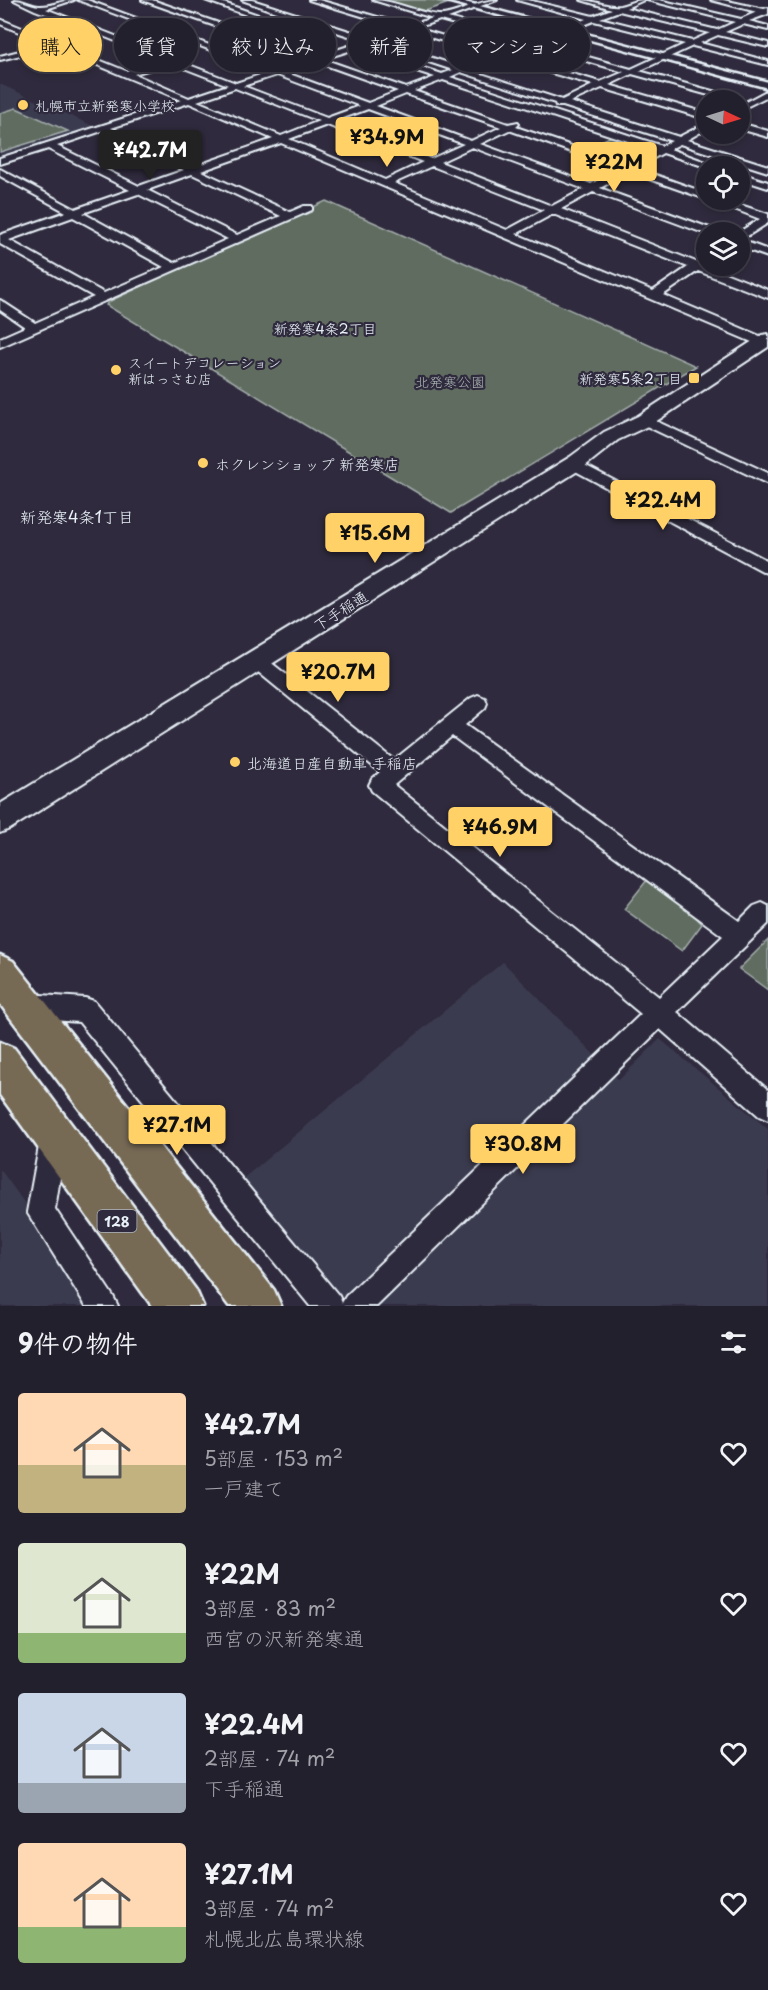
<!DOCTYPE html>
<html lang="ja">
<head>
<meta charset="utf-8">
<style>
	:root { --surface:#23202e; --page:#2f2d3a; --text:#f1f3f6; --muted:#a3a3aa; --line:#403e4a; --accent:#ffd166 }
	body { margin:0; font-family:"Playpen Sans","Klee One",sans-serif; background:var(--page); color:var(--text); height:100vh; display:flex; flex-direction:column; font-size:22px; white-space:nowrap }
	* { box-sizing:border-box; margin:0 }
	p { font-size:20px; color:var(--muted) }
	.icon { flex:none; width:33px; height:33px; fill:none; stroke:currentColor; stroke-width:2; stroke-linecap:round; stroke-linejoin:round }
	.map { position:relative; height:1306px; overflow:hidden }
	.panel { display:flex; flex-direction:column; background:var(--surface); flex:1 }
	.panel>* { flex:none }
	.hud { position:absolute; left:18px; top:18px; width:732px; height:54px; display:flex; gap:12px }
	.needle { width:39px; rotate:94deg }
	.tools { position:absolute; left:696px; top:90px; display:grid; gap:12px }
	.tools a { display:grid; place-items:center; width:54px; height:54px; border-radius:50%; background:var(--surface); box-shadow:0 3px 9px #0003,0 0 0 2px var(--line); font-size:30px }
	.price { position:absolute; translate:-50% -51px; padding:0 14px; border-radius:6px; background:var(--accent); color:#111; font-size:20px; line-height:39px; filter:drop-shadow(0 2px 3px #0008) }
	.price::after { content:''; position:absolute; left:50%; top:36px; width:18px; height:14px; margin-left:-9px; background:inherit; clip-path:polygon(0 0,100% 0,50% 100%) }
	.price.active { background:#222; color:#fff }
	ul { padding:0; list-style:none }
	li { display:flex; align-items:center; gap:18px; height:150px; padding:0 18px }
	li span { display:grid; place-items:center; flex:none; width:168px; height:120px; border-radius:6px; color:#555 }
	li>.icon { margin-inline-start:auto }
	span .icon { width:72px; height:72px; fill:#fffc; stroke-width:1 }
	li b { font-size:26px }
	h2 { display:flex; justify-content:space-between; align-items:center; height:72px; padding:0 18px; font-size:26px }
	.tag { padding:0 21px; border-radius:27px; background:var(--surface); box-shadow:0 3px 9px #0003,0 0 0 2px var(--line); font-size:21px; line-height:54px }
	.tag.active { background:var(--accent); color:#111 }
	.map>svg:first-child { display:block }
	.built { fill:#3b3a4f }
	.green { fill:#616c61; stroke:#a4aeac; stroke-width:1.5 }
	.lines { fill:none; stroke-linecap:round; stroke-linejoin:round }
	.minor-casing { stroke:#e8f1f8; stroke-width:4 }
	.tertiary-casing { stroke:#e8f1f8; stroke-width:5 }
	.secondary-casing { stroke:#e8f1f8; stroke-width:4 }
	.primary-casing { stroke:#e8f1f8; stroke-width:5 }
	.minor { fill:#2f2a3d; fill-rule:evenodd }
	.tertiary { fill:#2f2a3d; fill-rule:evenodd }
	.secondary { fill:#2f2a3d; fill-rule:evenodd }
	.primary { fill:#776a54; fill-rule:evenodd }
	.poi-dot { fill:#ffd166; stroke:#2f2a3d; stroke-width:2 }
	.labels { text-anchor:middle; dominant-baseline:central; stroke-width:4.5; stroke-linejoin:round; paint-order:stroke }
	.far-poi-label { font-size:14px; fill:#e8f1f8; stroke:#2f2a3d; text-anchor:start }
	.far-neighbourhood-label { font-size:14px; fill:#e8f1f8; stroke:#2f2a3d }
	.far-park-label { font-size:14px; fill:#abb5b4; stroke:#2f2a3d }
	.shield { fill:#2f2a3d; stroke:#b0b5c0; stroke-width:1.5 }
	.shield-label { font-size:14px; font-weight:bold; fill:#e8f1f8 }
	.poi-label { font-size:15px; fill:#e8f1f8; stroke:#2f2a3d; text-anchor:start }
	.street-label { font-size:15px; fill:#e8f1f8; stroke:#2f2a3d }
	.neighbourhood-label { font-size:16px; fill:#e8f1f8; stroke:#2f2a3d }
</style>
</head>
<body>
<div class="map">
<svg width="768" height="1306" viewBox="0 0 768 1306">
	<rect width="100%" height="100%" fill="#2f2a3d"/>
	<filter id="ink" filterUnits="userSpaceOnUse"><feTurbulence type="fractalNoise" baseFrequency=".0167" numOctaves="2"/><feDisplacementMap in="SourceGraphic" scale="12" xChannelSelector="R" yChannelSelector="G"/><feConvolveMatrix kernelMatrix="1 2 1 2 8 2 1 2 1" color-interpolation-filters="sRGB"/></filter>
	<g filter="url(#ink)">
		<path class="built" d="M0,84L93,126L0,155Z
			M503,962L619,1080L660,1039L768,1129V1306H319L228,1191Z
			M0,1169L99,1306H0Z"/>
		<path class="green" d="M381,0H432L446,4L422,12Z
			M16,108L68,131L0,152V113Z
			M612,136L653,149L654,150L627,165L581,150Z
			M326,201L696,366L451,513L106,305L108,302Z
			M647,880L692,913L702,924L682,951L624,909Z
			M768,940V990L739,969Z"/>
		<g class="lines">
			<g class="minor-casing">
				<path id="minor" d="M14,0C23,0 30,5 39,6C50,7 63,0 74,0L46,9L172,58L179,57V61L236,83L269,72L78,0H87L277,70L284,69V72L368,103L398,91L142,0H152L250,34L298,20L242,0H252L371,38L401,28L309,0H319L408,26L433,18L373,0C395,0 415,12 438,15C453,17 478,0 497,0L448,18L530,40L586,19L517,0H528L593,16L612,9L581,0C593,0 609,8 620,6C629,4 635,0 644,0L626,8L717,30L735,22L647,0H659L741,19L757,12L711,0H723L764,9L768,8V14L749,21L768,26V30L743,24L725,32L768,43V47L718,35L700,43L768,61V65L693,46L639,71L738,98L739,100H727L632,74L609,85L706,113V119L602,88L570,102L679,137L706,123V129L687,140L768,166V172L680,144L670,149L717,166L706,167L663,153L636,168L706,193V199L629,172L600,188L715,230L716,232L706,234L593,192L561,209L696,262L706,258L705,265L768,290V298L698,271L663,295L767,339L768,344L759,345L281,143L201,171L290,212L304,206H312V210L0,347V338L25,327L0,310V300L35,323L94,297L0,244V235L66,212L0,176V169L75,209L130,190L48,149L0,164V158L181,100L54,47L0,60V56L47,44L0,24V19L56,42L93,32L35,10ZM619,11L710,33L692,41L600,18ZM440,20L523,43L499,52L416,28ZM594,21L685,44L631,69L538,43ZM306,22L364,41L315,57L258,37ZM409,31L491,55L461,67L379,41ZM100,35L164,60L126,71L62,45ZM371,43L453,70L442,74L360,47ZM531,45L624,72L600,82L507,55ZM352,50L435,77L406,88L323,59ZM499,58L593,85L562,100L469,70ZM171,63L228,85L189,98L134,74ZM461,72L555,103L556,106H563L672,141L662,146L450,77ZM277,75L360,106L327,118L243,86ZM443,80L655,150L627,165L516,127L519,124L518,122L508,124L414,91ZM235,88L319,121L281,136L197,101ZM406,94L501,127L471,141L376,106ZM189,103L273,139L193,167L111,128ZM368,109L464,144L431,159L335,121ZM327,125L423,162L385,180L289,139ZM509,130L620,169L591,184L480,144ZM102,131L184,170L139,186L57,146ZM472,147L584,189L552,206L440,162ZM432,166L544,210L507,230L394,183ZM192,174L281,216L237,235L147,190ZM138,194L228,239L174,263L83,213ZM553,214L688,267L653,291L516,234ZM73,217L164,267L104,293L9,240Z
					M205,0H215L264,17L257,19Z
					M768,90V96L740,110V105Z
					M740,123L768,131V137L740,129Z
					M740,173L768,182V188L740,179Z
					M711,200H725L768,214V223L741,240L768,250V257L740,247L739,232L760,219Z
					M645,416L768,473V484L640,423L638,420L640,417Z
					M573,459L768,561V574L568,467L566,464Z
					M258,655L264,657L394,760L471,698L478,695L485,698L487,703L485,708L465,725L739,921L754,906L762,903L768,906V924L677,1012L768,1090V1120L759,1116L660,1029L377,1306H310L79,1022L26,1018L18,1014L14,1006L18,998L26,994L85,998L94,1001L339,1296L342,1303L346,1296L641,1014L372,791L369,785L372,779L380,772L252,667L249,662L252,657ZM452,736L723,936L659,997L394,785Z
					M53,1128L62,1132L66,1141L55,1209L113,1296L118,1306H86L27,1212L40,1141L44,1132Z"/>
			</g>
			<g class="tertiary-casing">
				<path id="tertiary" d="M443,0H457L768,82V88Z"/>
			</g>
			<g class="secondary-casing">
				<path id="secondary" d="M768,334V347L652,424L618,440L584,467L10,829L0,833V804L570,457L604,432L638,416L762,335Z"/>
			</g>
			<g class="primary-casing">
				<path id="primary" d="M0,955L13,961L274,1290L281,1306H229L0,1004Z
					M0,1042L14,1048L196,1290L203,1306H152L0,1095Z"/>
			</g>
			<use href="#minor" class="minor"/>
			<use href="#tertiary" class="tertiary"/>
			<use href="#secondary" class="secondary"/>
			<use href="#primary" class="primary"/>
		</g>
	</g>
	<g class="poi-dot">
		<circle cx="23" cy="105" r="6"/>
		<circle cx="116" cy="370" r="6"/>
		<rect x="688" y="372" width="12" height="12" rx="3"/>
		<circle cx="203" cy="463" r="6"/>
		<circle cx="235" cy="762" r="6"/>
	</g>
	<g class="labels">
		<g class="far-poi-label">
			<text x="35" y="105">札幌市立新発寒小学校</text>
			<text x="128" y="362">スイートデコレーション<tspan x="128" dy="16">新はっさむ店</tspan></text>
			<text x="682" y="378" text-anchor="end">新発寒5条2丁目</text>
		</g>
		<g class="far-neighbourhood-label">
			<text x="325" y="328">新発寒4条2丁目</text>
		</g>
		<g class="far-park-label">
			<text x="450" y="381">北発寒公園</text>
		</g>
		<rect class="shield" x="97.5" y="1210" width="39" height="22" rx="4.5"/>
		<g class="shield-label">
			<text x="117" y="1221">128</text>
		</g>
		<g class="poi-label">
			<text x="215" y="463">ホクレンショップ 新発寒店</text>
			<text x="247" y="762">北海道日産自動車 手稲店</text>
		</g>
		<g class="street-label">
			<text transform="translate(340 610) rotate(-32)">下手稲通</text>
		</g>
		<g class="neighbourhood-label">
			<text x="77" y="516">新発寒4条1丁目</text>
		</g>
	</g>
</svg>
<div class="tools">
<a><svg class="needle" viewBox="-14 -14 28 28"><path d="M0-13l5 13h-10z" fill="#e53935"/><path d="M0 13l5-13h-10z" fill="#a3a3aa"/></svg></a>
<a><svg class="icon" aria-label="locate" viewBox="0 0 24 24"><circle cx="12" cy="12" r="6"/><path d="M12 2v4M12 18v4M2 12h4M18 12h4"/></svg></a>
<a><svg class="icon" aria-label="layers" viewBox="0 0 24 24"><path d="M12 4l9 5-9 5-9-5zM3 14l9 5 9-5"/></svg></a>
</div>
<b class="price" style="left:387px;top:168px">¥34.9M</b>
<b class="price active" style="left:150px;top:181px">¥42.7M</b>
<b class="price" style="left:614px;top:193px">¥22M</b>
<b class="price" style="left:663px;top:531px">¥22.4M</b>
<b class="price" style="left:375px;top:564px">¥15.6M</b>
<b class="price" style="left:338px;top:703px">¥20.7M</b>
<b class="price" style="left:500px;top:858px">¥46.9M</b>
<b class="price" style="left:177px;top:1156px">¥27.1M</b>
<b class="price" style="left:523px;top:1175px">¥30.8M</b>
<div class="hud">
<a class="tag active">購入</a>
<a class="tag">賃貸</a>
<a class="tag">絞り込み</a>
<a class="tag">新着</a>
<a class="tag">マンション</a>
</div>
</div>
<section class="panel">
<h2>9件の物件<svg class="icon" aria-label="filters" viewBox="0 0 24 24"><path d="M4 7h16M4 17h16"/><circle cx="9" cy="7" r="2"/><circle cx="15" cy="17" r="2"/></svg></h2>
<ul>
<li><span style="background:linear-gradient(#ffd9b3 60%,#c2b280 0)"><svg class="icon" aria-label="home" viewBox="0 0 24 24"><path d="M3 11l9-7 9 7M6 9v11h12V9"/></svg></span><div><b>¥42.7M</b><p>5部屋 · 153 m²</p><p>一戸建て</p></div><svg class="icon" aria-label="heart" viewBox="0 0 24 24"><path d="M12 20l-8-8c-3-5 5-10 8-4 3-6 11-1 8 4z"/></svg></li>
<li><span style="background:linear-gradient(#dfe7d0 75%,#8fb573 0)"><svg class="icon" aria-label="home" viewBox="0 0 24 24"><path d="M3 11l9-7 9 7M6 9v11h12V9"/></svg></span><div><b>¥22M</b><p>3部屋 · 83 m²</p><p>西宮の沢新発寒通</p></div><svg class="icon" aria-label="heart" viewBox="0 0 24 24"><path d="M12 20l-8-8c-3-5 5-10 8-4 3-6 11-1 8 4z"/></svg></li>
<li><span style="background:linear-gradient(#c9d6e8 75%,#9aa5b1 0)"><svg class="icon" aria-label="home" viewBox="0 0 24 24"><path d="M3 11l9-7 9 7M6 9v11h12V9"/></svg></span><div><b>¥22.4M</b><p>2部屋 · 74 m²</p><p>下手稲通</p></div><svg class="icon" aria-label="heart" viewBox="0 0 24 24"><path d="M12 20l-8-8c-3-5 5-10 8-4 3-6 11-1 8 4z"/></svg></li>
<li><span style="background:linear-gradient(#ffd9b3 70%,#8fb573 0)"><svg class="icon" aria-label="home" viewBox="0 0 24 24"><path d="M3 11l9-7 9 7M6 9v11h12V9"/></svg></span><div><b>¥27.1M</b><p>3部屋 · 74 m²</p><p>札幌北広島環状線</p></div><svg class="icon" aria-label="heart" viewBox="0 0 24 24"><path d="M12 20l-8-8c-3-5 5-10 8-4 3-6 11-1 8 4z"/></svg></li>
</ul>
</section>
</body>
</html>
